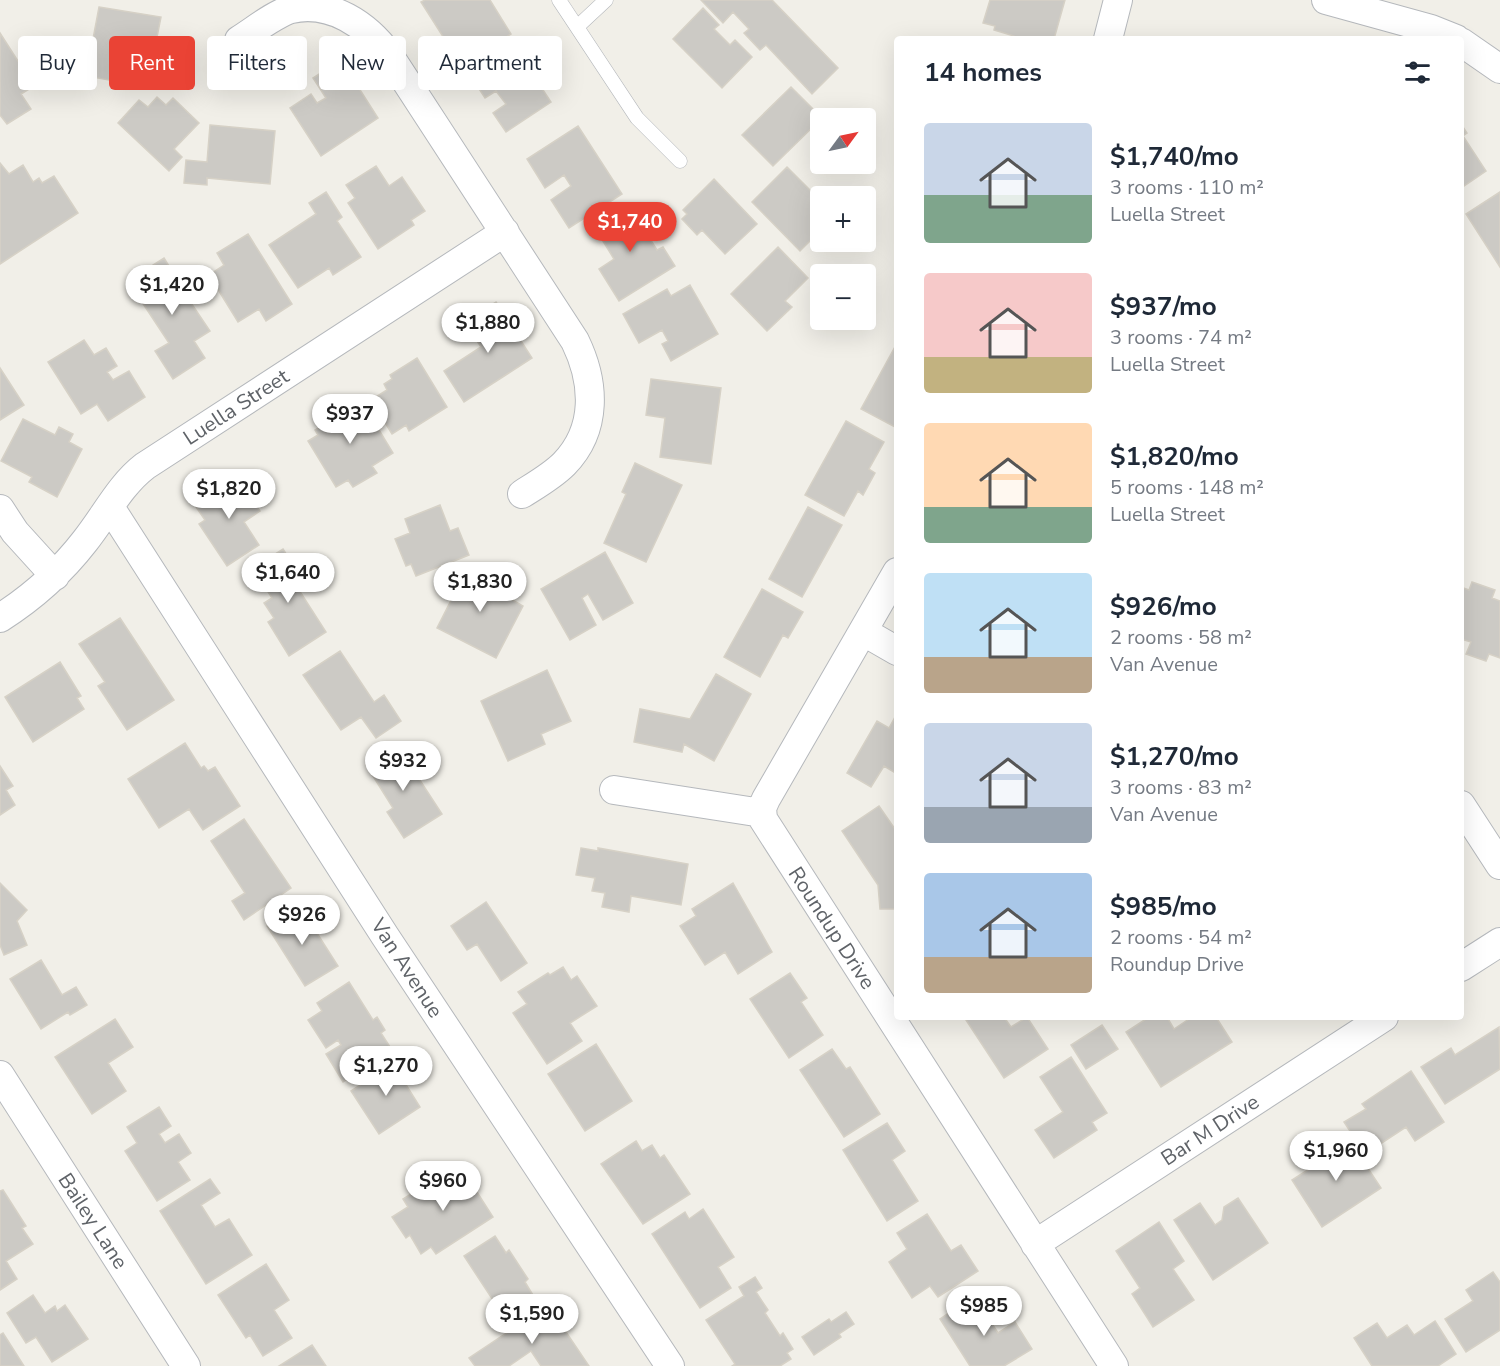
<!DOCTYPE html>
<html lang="en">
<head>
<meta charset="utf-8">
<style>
	:root { --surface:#fff; --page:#f6f6f7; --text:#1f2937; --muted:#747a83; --accent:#ea4335 }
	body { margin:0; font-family:"Nunito Sans",sans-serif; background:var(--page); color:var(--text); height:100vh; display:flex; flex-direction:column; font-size:22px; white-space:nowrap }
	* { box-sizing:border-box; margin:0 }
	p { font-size:20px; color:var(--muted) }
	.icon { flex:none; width:33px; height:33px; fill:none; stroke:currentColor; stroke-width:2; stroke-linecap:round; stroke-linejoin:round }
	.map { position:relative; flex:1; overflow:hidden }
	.panel { position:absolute; left:894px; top:36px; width:570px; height:984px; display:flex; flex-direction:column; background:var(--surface); border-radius:6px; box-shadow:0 6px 24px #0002 }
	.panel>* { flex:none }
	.guide { position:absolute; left:18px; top:36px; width:570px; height:54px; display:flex; gap:12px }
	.needle { width:39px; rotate:57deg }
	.buttons { position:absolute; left:810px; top:108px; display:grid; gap:12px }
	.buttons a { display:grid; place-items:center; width:66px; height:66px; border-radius:6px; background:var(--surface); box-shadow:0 6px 24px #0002; font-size:30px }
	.price { position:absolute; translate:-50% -51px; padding:0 14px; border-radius:21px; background:#fff; color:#222; font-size:20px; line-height:39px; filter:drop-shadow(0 2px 3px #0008) }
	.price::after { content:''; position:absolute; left:50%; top:36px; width:18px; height:14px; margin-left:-9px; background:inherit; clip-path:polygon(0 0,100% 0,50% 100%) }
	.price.active { background:var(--accent); color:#fff }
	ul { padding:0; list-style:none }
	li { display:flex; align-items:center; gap:18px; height:150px; padding:0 30px }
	li span { display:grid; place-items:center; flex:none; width:168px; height:120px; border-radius:6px; color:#555 }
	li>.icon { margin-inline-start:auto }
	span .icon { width:72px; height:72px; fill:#fffc; stroke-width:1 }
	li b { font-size:26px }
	h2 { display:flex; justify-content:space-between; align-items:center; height:72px; padding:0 30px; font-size:26px }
	.chip { padding:0 21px; border-radius:6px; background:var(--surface); box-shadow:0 6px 24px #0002; font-size:21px; line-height:54px }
	.chip.active { background:var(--accent); color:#fff }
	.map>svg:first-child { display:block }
	.building { fill:#cccac5; stroke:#d6d1c6; stroke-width:1.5 }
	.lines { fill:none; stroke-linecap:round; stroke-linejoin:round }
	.lane-casing { stroke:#b5b8bc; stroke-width:15 }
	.street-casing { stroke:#b5b8bc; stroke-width:30 }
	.lane { stroke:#fff; stroke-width:14 }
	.street { stroke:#fff; stroke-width:28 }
	.labels { text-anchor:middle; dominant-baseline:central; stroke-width:4.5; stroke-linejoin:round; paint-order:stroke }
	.street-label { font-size:21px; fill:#5f6368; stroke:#fff }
</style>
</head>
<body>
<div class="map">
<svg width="1500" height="1366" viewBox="0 0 1500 1366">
	<rect width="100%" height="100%" fill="#f1efe8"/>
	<path class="building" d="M425,0H490L511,34L461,65L421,2Z
		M701,0H772L838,68L812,94L766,45L760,50L744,33L749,29L733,12L723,23Z
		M990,0H1065L1054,39H1013L1014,36L994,30L995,26L983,23Z
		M99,7L161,17L153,57L140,55L137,77L121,75L120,82L86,76Z
		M703,8L719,25L714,29L730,45L735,40L752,57L722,88L673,39Z
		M0,33L34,86L21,94L31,109L7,124L0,115Z
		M514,46L551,102L506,132L493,113L506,104L496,91L485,98L470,75Z
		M341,60L378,118L321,156L290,108L311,94L317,103L326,98L313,78Z
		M791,87L822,118L773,166L742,135Z
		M157,97L166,105L173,98L199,123L174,149L182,157L169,171L118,123L139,100L148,107Z
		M1461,124L1467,133L1463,136L1486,171L1461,188Z
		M210,125L275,131L270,184L207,178V185L184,183L186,160L207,162Z
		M578,126L622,194L569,228L551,200L571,186L564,175L545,188L527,159Z
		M0,163L9,174L23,165L33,182L39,178L42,183L54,176L78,213L0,264Z
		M376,166L389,186L402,177L425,211L411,220L414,225L378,249L348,203L355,198L346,185Z
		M787,167L820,200V238L817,234L800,251L752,202Z
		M714,179L757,224L725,254L702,230L697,235L682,219L687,214L683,210Z
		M326,192L342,217L337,221L361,257L333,275L329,268L298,288L269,245L316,214L309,203Z
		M1500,192V267L1466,214Z
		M627,203L657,250L663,247L675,266L619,301L599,269L614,259L593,225Z
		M248,234L292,304L266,321L259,309L238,322L209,275L224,265L217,253Z
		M778,247L808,278L785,301L792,307L767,331L731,294Z
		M164,258L178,281L187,275L197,291L187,297L210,331L194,341L205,358L173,379L155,351L169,343L128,281Z
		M690,285L718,334L671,361L662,344L668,341L662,330L639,343L623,314L667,289L671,296Z
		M496,302L532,358L464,402L444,371L481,347L465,322Z
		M84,340L94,355L106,348L117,366L107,372L113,380L129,371L145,397L108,421L97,404L81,414L48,362Z
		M897,343V423L895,427L861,409Z
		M417,358L447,407L409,431L406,425L392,434L371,400L387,390L384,384L392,379L390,375Z
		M0,368L24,405L0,420Z
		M651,379L721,388L711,464L660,457L665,418L646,415Z
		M359,397L393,453L372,466L377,473L353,487L348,480L336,487L308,441L318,435L315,430L327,423L324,418Z
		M23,419L55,435L59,427L73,434L69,442L82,449L57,497L29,482L32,477L1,461Z
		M846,421L884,442L869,469L875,473L863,495L858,491L844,516L805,495Z
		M635,463L682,485L646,562L604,543L626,494L622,492Z
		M236,476L260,511L244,522L259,545L227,566L199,524L205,520L194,504Z
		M440,505L450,531L458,528L469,555L416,576L411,564L406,566L395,539L410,533L405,519Z
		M808,507L842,525L802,597L769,579Z
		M283,549L304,582L297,587L326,632L289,656L268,622L274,618L264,603L272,598L253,568Z
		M605,552L633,603L603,620L588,594L582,598L596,625L570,640L541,589Z
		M470,563L498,577L488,596L498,601L502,594L523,606L496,658L437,628Z
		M1472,582L1495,590L1492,598L1500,601V658L1489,654L1486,661L1466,654L1471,642L1461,639V587L1469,590Z
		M762,589L803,612L788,638L783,635L760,677L724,657Z
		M120,618L174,700L127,730L98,686L105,682L79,644Z
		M340,651L374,702L384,695L401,721L376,738L361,717L341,730L303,675Z
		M60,662L81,696L77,698L84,709L33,742L5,697Z
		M547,670L571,721L541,734L545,744L508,761L481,701Z
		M716,674L751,694L714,761L684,744L682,752L634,742L640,709L690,719Z
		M895,717L897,774L884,766L871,787L847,773L877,721L889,728Z
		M185,743L201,768L204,766L208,771L215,767L240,806L203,830L189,809L159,828L128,779Z
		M397,745L442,814L404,838L387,812L393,808L366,765Z
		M0,766L13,786L6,790L15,805L0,815Z
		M879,806L897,832V909H880L878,885L842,831Z
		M244,819L291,888L244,920L232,901L245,893L211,841Z
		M581,848L598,851V848L688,864L681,905L631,896L629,912L602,907L605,893L592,891L595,878L576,875Z
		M0,883L27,910L17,921L27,945L4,955L0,945Z
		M733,883L772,952L738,974L725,952L705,965L680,926L696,916L692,909Z
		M486,902L527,963L501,981L477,944L467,950L451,926Z
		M299,905L338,966L305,986L267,926Z
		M41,960L62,995L76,987L87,1005L70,1015L68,1012L41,1029L10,979Z
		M563,967L571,980L577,976L597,1006L570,1023L582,1041L547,1064L513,1013L527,1004L518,992L548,973L550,975Z
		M790,973L807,998L801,1002L823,1035L789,1058L750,999Z
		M349,982L373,1020L377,1017L385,1030L381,1033L392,1050L343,1082L326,1054L341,1045L338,1040L326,1048L308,1020L322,1011L317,1003Z
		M964,1017H1004L1011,1027L1027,1017L1048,1049L1004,1078Z
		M1149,1017H1167L1174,1029L1192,1017H1216L1232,1042L1161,1087L1126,1032Z
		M115,1019L133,1047L108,1063L126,1091L92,1114L55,1057Z
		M1102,1025L1118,1049L1086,1069L1071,1045Z
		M1499,1027L1500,1069L1445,1104L1421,1067L1451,1048L1455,1055Z
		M596,1044L632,1101L585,1131L548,1074Z
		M832,1049L846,1069L850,1067L880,1114L844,1137L800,1070Z
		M1071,1057L1107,1113L1092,1122L1097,1130L1054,1158L1035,1130L1063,1112L1040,1077Z
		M398,1060L409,1077L403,1080L420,1107L379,1134L351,1091Z
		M1411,1071L1444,1122L1415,1141L1406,1127L1365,1154L1344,1122L1366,1109L1362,1104Z
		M159,1107L171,1126L159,1134L165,1143L179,1134L191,1153L178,1162L190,1180L157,1201L125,1151L137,1143L127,1127Z
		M887,1123L905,1151L892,1160L918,1201L887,1221L843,1150Z
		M1346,1135L1381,1188L1322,1227L1292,1180L1314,1166L1310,1159Z
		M636,1141L642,1151L652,1145L660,1158L664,1155L690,1194L643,1224L601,1164Z
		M459,1164L493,1217L436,1254L431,1247L421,1254L410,1235L406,1238L392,1217L408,1207L403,1199Z
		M210,1179L220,1193L201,1205L215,1227L229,1219L252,1255L206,1284L160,1211Z
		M3,1190L26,1226L22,1228L33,1244L6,1261L17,1279L0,1290V1191Z
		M1238,1198L1268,1243L1213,1280L1174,1220L1200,1203L1215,1225L1222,1220L1224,1207Z
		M703,1209L734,1257L718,1267L731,1288L700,1308L652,1234L685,1212L689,1219Z
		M927,1214L951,1251L961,1245L978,1271L938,1297L930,1286L912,1298L889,1262L907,1249L897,1233Z
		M1159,1222L1184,1261L1173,1269L1194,1300L1153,1327L1132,1294L1140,1288L1116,1251Z
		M495,1236L506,1253L509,1250L528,1279L525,1282L536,1300L506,1320L464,1256Z
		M266,1264L289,1300L274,1310L292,1338L263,1356L250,1335L246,1338L218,1295Z
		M1493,1272L1500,1282V1330L1466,1352L1445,1319L1473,1301L1466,1290Z
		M755,1277L762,1288L756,1292L768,1310L765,1313L780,1336L783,1333L793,1349L787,1353L791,1359L780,1366H732L735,1364L706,1320L744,1296L739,1287Z
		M33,1295L45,1313L55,1306L57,1311L65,1305L88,1339L52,1362L36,1337L26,1343L7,1313Z
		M974,1296L998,1333L1015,1322L1032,1349L1004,1366H970L940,1319Z
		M544,1308L556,1326L560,1323L589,1366H541L531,1351L509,1366H475L469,1358Z
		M846,1312L854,1324L839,1334L841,1337L814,1355L802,1337L829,1319L831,1322Z
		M1435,1321L1456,1354L1438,1366H1372L1354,1338L1377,1323L1387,1338L1407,1325L1414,1335Z
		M3,1333L24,1366H0V1335Z
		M312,1345L326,1366H279Z"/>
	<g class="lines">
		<g class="lane-casing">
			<path id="lane" d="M559,0L637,118L680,161
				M577,27L606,0"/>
		</g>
		<g class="street-casing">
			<path id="street" d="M1326,0L1431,29L1456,39
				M1108,39L1118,0
				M239,40C255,30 273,15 291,9C331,0 367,25 389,55L575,341C595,382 598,429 564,464C552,476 536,485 522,494
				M1461,42L1500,69
				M110,507L385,936L670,1366
				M0,509L15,532L55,576
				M897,572L766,799L762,808L763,819L1114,1366
				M0,618C33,597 61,572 85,541C105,516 120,485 145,466L505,232
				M864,632L897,651
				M614,790L762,813
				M1461,805L1500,865
				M1461,967L1500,942
				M0,1075L186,1366
				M1035,1244L1384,1017"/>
		</g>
		<use href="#lane" class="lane"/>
		<use href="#street" class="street"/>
	</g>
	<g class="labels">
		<g class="street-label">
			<text transform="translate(236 407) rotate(-33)">Luella Street</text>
			<text transform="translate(832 928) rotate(57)">Roundup Drive</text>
			<text transform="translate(407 968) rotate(57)">Van Avenue</text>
			<text transform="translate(1210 1130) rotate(-33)">Bar M Drive</text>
			<text transform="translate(93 1221) rotate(57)">Bailey Lane</text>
		</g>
	</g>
</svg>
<div class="buttons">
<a><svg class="needle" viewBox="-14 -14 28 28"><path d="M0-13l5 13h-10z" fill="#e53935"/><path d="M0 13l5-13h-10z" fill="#747a83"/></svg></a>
<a>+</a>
<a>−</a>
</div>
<b class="price active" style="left:630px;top:253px">$1,740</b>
<b class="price" style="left:172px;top:316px">$1,420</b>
<b class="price" style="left:488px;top:354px">$1,880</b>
<b class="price" style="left:350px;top:445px">$937</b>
<b class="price" style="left:229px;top:520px">$1,820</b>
<b class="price" style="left:288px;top:604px">$1,640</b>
<b class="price" style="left:480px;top:613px">$1,830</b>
<b class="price" style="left:403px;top:792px">$932</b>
<b class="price" style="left:302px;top:946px">$926</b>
<b class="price" style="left:386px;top:1097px">$1,270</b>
<b class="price" style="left:1336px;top:1182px">$1,960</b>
<b class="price" style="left:443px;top:1212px">$960</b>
<b class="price" style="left:984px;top:1337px">$985</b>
<b class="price" style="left:532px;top:1345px">$1,590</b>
<div class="guide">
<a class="chip">Buy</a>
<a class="chip active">Rent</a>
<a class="chip">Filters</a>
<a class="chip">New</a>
<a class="chip">Apartment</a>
</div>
<section class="panel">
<h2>14 homes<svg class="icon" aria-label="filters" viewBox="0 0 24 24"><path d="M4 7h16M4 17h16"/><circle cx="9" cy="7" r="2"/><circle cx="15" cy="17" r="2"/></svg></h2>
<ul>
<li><span style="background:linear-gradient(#c9d6e8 60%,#7fa58c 0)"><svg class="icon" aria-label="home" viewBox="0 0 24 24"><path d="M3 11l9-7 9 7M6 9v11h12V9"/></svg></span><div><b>$1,740/mo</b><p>3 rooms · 110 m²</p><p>Luella Street</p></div></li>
<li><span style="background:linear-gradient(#f6c9c9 70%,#c2b280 0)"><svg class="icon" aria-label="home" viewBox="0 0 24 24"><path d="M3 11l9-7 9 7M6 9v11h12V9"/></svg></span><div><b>$937/mo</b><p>3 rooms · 74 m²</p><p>Luella Street</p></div></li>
<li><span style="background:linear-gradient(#ffd9b3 70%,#7fa58c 0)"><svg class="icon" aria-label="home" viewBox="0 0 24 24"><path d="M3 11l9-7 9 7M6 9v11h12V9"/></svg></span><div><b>$1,820/mo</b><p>5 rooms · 148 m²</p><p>Luella Street</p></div></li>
<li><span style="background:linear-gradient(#bfe0f5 70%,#b9a48a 0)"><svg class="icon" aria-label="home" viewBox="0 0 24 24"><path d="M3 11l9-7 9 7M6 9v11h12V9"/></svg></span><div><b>$926/mo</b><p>2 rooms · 58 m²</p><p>Van Avenue</p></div></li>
<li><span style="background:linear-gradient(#c9d6e8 70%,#9aa5b1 0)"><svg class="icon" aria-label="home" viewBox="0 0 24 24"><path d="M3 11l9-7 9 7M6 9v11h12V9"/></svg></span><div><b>$1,270/mo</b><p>3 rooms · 83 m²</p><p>Van Avenue</p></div></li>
<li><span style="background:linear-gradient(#a9c7e8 70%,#b9a48a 0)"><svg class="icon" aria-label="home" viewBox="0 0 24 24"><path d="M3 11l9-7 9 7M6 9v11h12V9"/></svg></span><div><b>$985/mo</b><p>2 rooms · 54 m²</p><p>Roundup Drive</p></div></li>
</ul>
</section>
</div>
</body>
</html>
